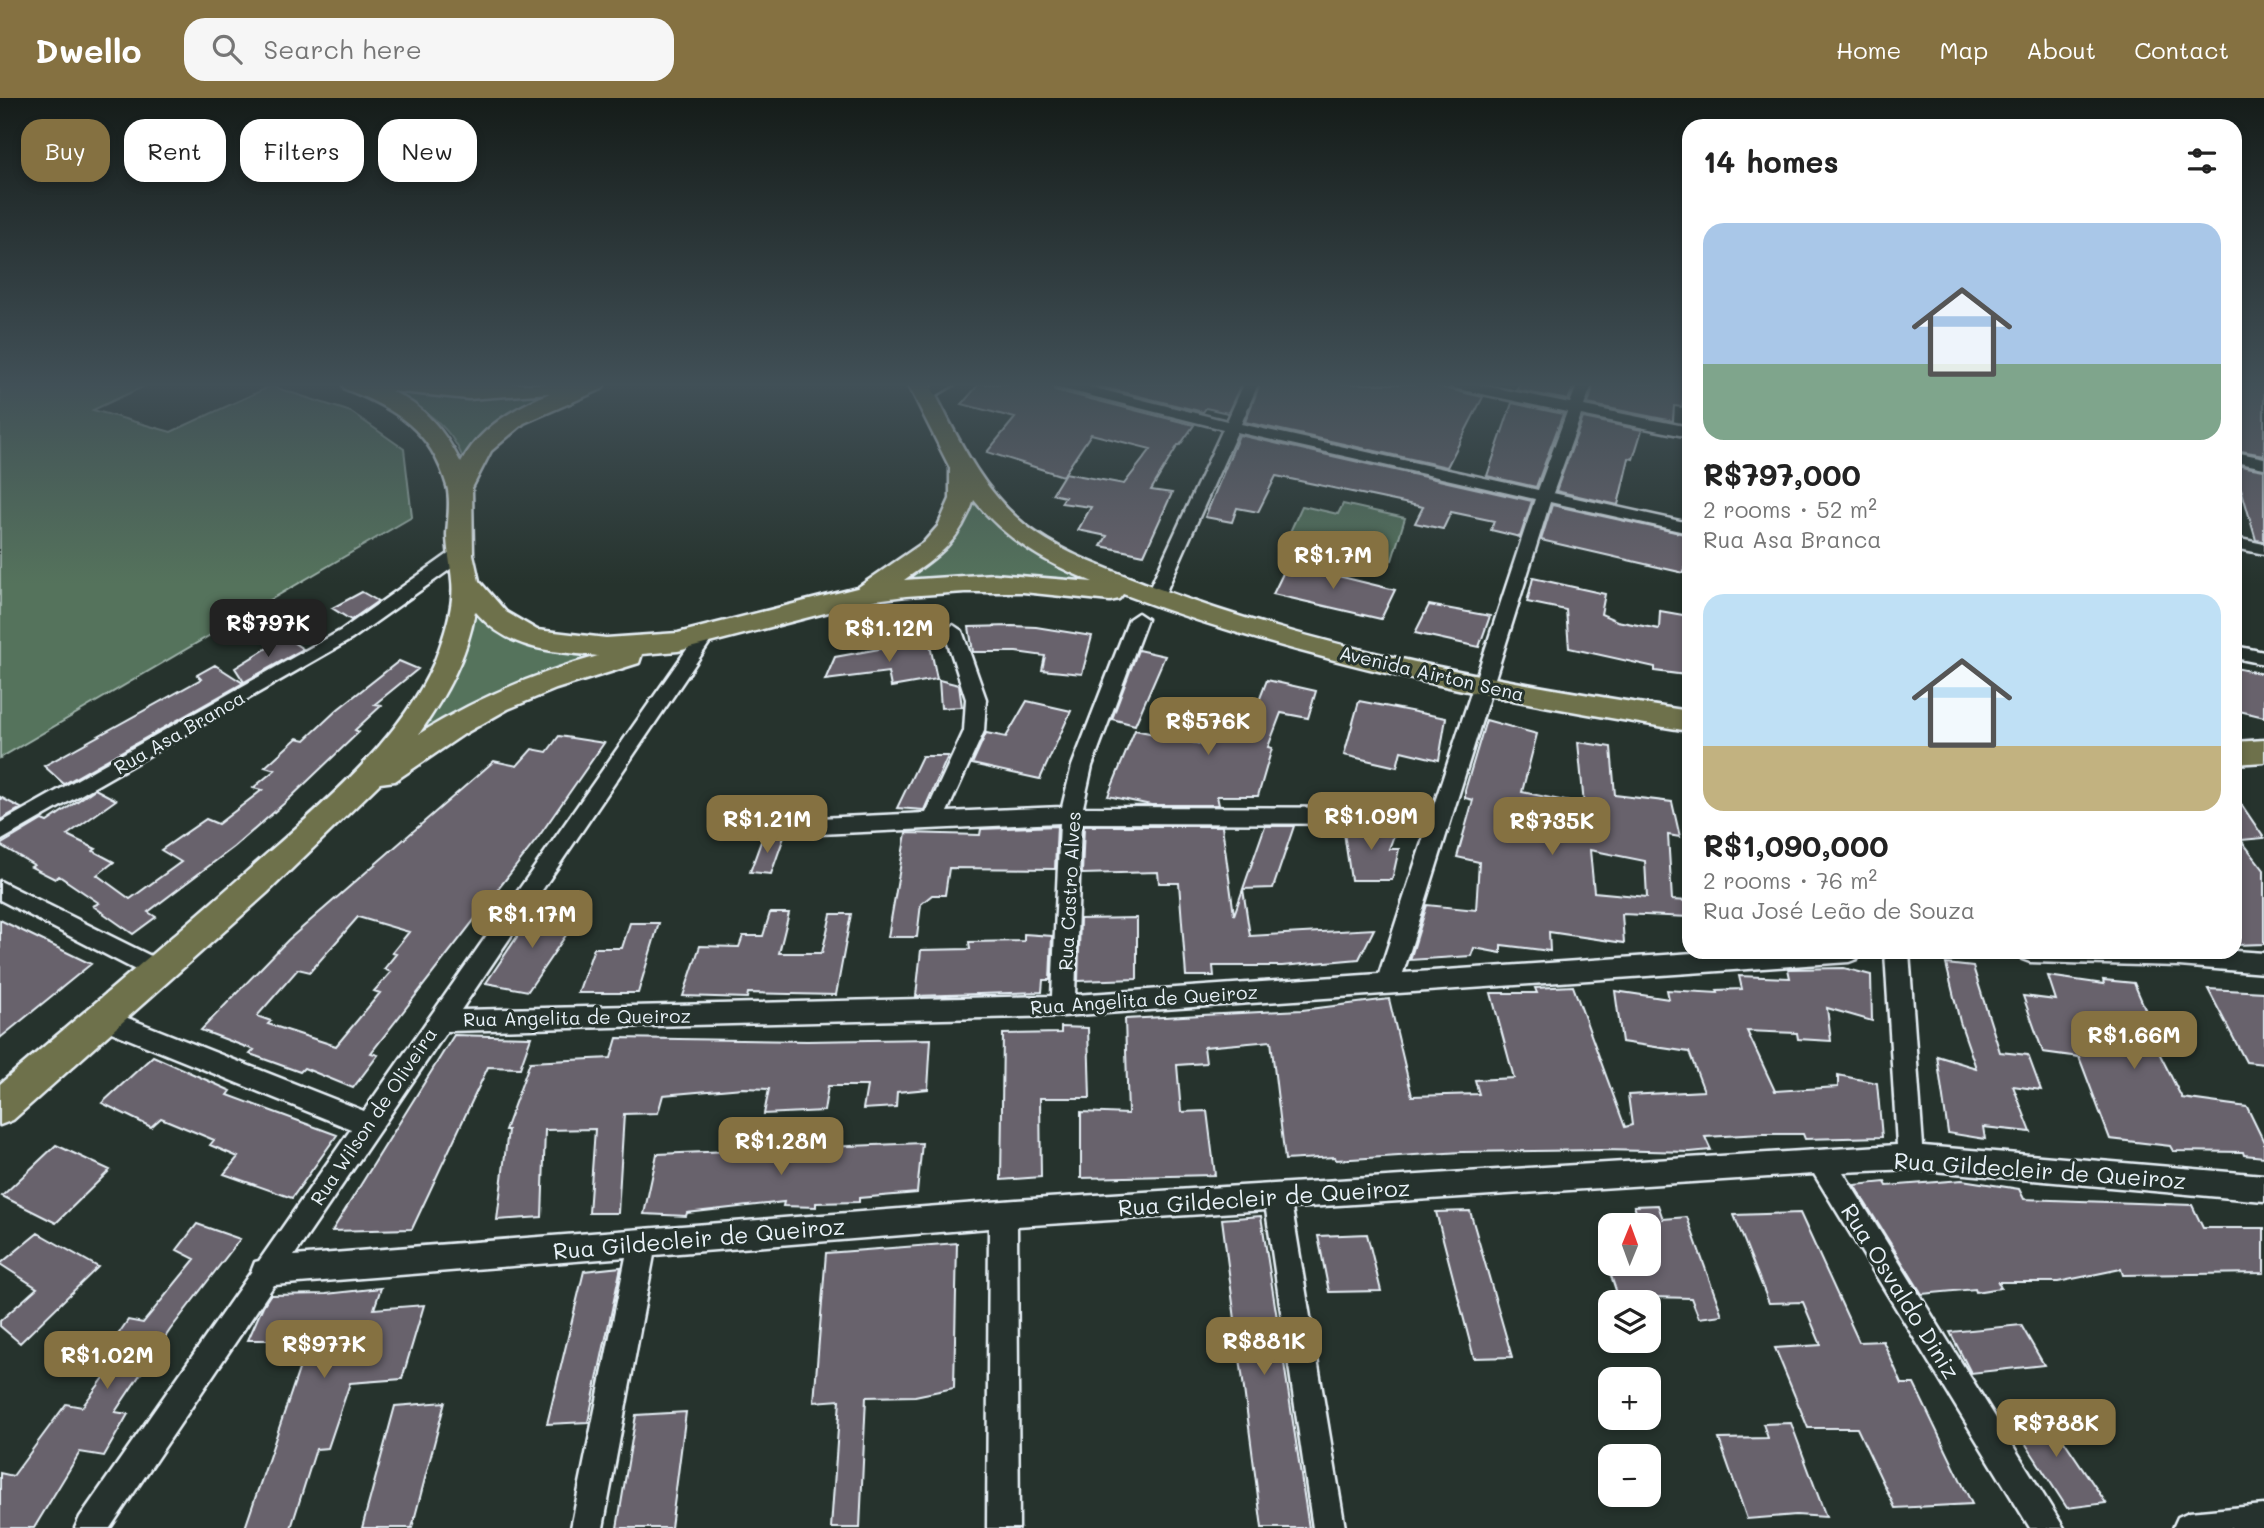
<!DOCTYPE html>
<html lang="en">
<head>
<meta charset="utf-8">
<style>
	:root { --surface:#fff; --page:#f6f6f6; --text:#222; --muted:#767676; --accent:#857141 }
	body { margin:0; font-family:Mali,sans-serif; background:var(--page); color:var(--text); height:100vh; display:flex; flex-direction:column; font-size:26px; white-space:nowrap }
	* { box-sizing:border-box; margin:0 }
	p { font-size:23px; color:var(--muted) }
	.icon { flex:none; width:38px; height:38px; fill:none; stroke:currentColor; stroke-width:2; stroke-linecap:round; stroke-linejoin:round }
	.map { position:relative; flex:1; overflow:hidden }
	.details { position:absolute; left:1682px; top:21px; width:560px; height:840px; display:flex; flex-direction:column; background:var(--surface); border-radius:21px; box-shadow:0 4px 10px #0003 }
	.details>* { flex:none }
	.banner { position:absolute; left:21px; top:21px; width:665px; height:63px; display:flex; gap:14px }
	.needle { width:46px; rotate:1deg }
	.buttons { position:absolute; left:1598px; top:1115px; display:grid; gap:14px }
	.buttons a { display:grid; place-items:center; width:63px; height:63px; border-radius:14px; background:var(--surface); box-shadow:0 4px 10px #0003; font-size:35px }
	.price { position:absolute; translate:-50% -60px; padding:0 16px; border-radius:14px; background:var(--accent); color:#fff; font-size:23px; line-height:46px; filter:drop-shadow(0 2px 4px #0008) }
	.price::after { content:''; position:absolute; left:50%; top:42px; width:21px; height:16px; margin-left:-10px; background:inherit; clip-path:polygon(0 0,100% 0,50% 100%) }
	.price.active { background:#222; color:#fff }
	ul { padding:0; list-style:none }
	li { display:grid; align-content:center; gap:14px; height:371px; padding:0 21px }
	li span { display:grid; place-items:center; height:217px; border-radius:21px; color:#555 }
	li>.icon { margin-inline-start:auto }
	span .icon { width:126px; height:126px; fill:#fffc; stroke-width:1 }
	li b { font-size:30px }
	h2 { display:flex; justify-content:space-between; align-items:center; height:84px; padding:0 21px; font-size:30px }
	.chip { padding:0 24px; border-radius:21px; background:var(--surface); box-shadow:0 4px 10px #0003; font-size:24px; line-height:63px }
	.chip.active { background:var(--accent); color:#fff }
	header { display:flex; align-items:center; gap:42px; box-sizing:border-box; height:98px; padding:0 35px; background:var(--accent); color:#fff }
	header strong { font-size:33px }
	nav { display:flex; gap:38px; margin-inline-start:auto; font-size:24px }
	.search { width:490px; height:63px; background:var(--page); display:flex; align-items:center; gap:18px; box-sizing:border-box; padding:0 24px; border-radius:21px; color:var(--muted); font-size:26px }
	.map>svg:first-child { display:block }
	.green { fill:#54735c; stroke:#9eb2aa; stroke-width:2 }
	.building { fill:#68626c; stroke:#e8f1f8; stroke-width:2; fill-rule:evenodd }
	.lines { fill:none; stroke-linecap:round; stroke-linejoin:round }
	.minor-casing { stroke:#e8f1f8; stroke-width:5 }
	.primary-casing { stroke:#e8f1f8; stroke-width:5 }
	.minor { fill:#26332d; fill-rule:evenodd }
	.primary { fill:#6e714b; fill-rule:evenodd }
	.labels { text-anchor:middle; dominant-baseline:central; stroke-width:6; stroke-linejoin:round; paint-order:stroke }
	.street-label { font-size:19px; fill:#e8f1f8; stroke:#26332d }
	.near-street-label { font-size:23px; fill:#e8f1f8; stroke:#26332d }
</style>
</head>
<body>
<header>
<strong>Dwello</strong>
<div class="search"><svg class="icon" aria-label="search" viewBox="0 0 24 24"><circle cx="10" cy="10" r="6"/><path d="M15 15l6 6"/></svg>Search here</div>
<nav><a>Home</a><a>Map</a><a>About</a><a>Contact</a></nav>
</header>
<div class="map">
<svg width="2264" height="1430" viewBox="0 0 2264 1430">
	<rect width="100%" height="100%" fill="#26332d"/>
	<filter id="ink" filterUnits="userSpaceOnUse"><feTurbulence type="fractalNoise" baseFrequency=".0143" numOctaves="2"/><feDisplacementMap in="SourceGraphic" scale="14" xChannelSelector="R" yChannelSelector="G"/><feConvolveMatrix kernelMatrix="1 2 1 2 8 2 1 2 1" color-interpolation-filters="sRGB"/></filter>
	<g filter="url(#ink)">
		<path class="green" d="M0,286H149L93,312L171,334L271,288L351,314L404,351L412,419L0,660Z
			M382,292C442,303 501,301 562,293L464,363C450,325 419,306 382,292Z
			M972,401C1007,443 1052,467 1102,487C1033,476 966,475 897,484Z
			M1343,406L1405,420L1392,462L1288,438L1302,408L1338,416Z
			M475,513C512,554 552,552 603,556L397,657L471,531Z"/>
		<path class="building" d="M979,286H1051L1055,292L1194,327L1180,347H1178L1151,392L1172,395L1144,457L1101,448L1107,438L1078,432L1091,409L1061,405L1065,399L1052,396L1065,375L1063,378L987,354L1015,320L962,306ZM1091,336L1151,351L1124,386L1065,375Z
			M1090,286H1241L1228,315L1206,310L1203,314Z
			M1260,286H1426L1483,299L1447,369L1245,324Z
			M1519,286H1575L1568,302L1517,292Z
			M1594,286H1685L1682,309L1674,308L1673,323L1588,306Z
			M2235,286H2264V357L2235,352Z
			M1512,305L1563,316L1536,389L1487,378Z
			M1583,320L1642,332L1633,361L1629,360L1618,407L1556,393Z
			M1239,337L1532,403L1520,439L1491,432L1494,423L1451,414L1443,431L1415,425L1423,409L1276,378L1258,414L1237,410L1232,424L1205,419Z
			M2235,367L2264,372V443L2256,442L2241,390L2235,388Z
			M1552,407L1689,437V457L1684,475L1541,442Z
			M1290,461L1316,467L1314,472L1395,492L1381,521L1273,496Z
			M1533,480L1605,496L1601,516L1617,523L1659,531L1660,513L1689,518L1686,577L1655,573V569L1569,550L1566,512L1527,504Z
			M362,494L378,503L351,522L332,510Z
			M1429,507L1490,518L1479,549L1415,535Z
			M1012,528L1036,529L1092,538L1082,576L1042,572L1045,558L1016,554H973L969,529Z
			M285,539L303,551L244,584L235,570Z
			M929,542L937,581L891,589L888,574L825,582L835,559Z
			M1138,552L1165,558L1135,627L1112,621Z
			M399,563L418,571L375,606L382,607L355,632L359,634L288,702L234,749L148,814L156,819L133,836L93,808L99,805L59,778L55,781L31,769L34,767L0,747L42,722L47,724L95,691L116,702L67,737L96,751L93,753L114,764L97,777L130,801L181,764L161,752L206,721L218,726L262,692L253,690L275,672L265,669L297,640L305,642L338,611Z
			M215,567L243,585L64,686L44,668L201,581L197,577Z
			M2235,570L2264,576V619L2235,612Z
			M939,582L959,587L962,609L941,610Z
			M1267,582L1316,593L1308,620L1281,615L1268,649L1272,650L1258,698H1217L1219,707H1151L1108,698L1135,632L1206,647L1214,622L1249,629Z
			M1027,603L1071,613L1040,681L972,666L986,635L1006,639Z
			M1359,603L1446,620L1439,662L1401,653L1397,669L1344,657Z
			M1486,622L1537,636L1522,694L1584,707L1578,644L1611,649L1615,697L1672,704L1680,739L1668,737L1672,802L1689,803V819L1622,816L1624,845L1549,834L1550,853L1501,847V855L1474,850L1471,858L1410,862L1427,807L1476,812L1479,764L1457,759L1473,702L1465,700V692ZM1590,752L1645,763L1647,799L1594,794Z
			M559,638L604,645L537,741L371,955L378,957L353,990L304,970L300,974L250,956L254,952L201,932L288,842L494,663L517,668L532,651L547,654ZM358,819L409,834L392,855L396,856L384,871L391,874L374,893L380,895L336,948L268,926L271,923L257,918L298,871L310,874Z
			M922,658H948L924,712L897,710Z
			M2235,697L2264,740L2241,742L2264,772V846L2235,847Z
			M0,699L21,710L0,722Z
			M1057,728L1055,771L949,770L945,797H932L921,806L917,839H888L906,735L980,737L981,731Z
			M1084,728H1222L1234,817L1243,791L1250,838L1374,831L1359,861L1282,868H1213L1214,878H1186L1179,785H1159L1158,774L1082,776Z
			M1265,728H1294L1273,790L1243,791Z
			M1343,728L1397,729L1389,751H1399L1392,782H1351Z
			M763,738L784,739L771,776L750,774Z
			M535,812L579,818L528,893L486,885Z
			M770,815H789L779,855H822L831,816H851L836,897L748,895L747,900L683,898L700,848L739,849L743,838H763Z
			M1137,820V881L1078,883L1080,821Z
			M0,822L91,866L0,940Z
			M630,825H659L638,895H578L594,850H622Z
			M1024,836L1052,838L1050,882H1043L1042,894L916,898L921,852L970,851L969,844L1024,843Z
			M1946,866L1973,869L2000,954L2028,957L2041,992L2013,988L2031,1034L1983,1029L1985,1041L1948,1035L1937,958L1976,970L1960,924Z
			M1844,870L1871,877L1872,923L1827,910L1831,943L1798,941L1797,935L1747,933L1775,993L1838,989V977L1877,985L1882,1039L1805,1041L1803,1036H1763L1705,1039L1711,1052L1690,1054L1603,1052L1462,1054L1336,1062L1335,1059L1285,1062L1271,943L1204,949L1206,965L1177,967L1181,1014L1207,1013L1215,1077L1081,1080V1014L1128,1016L1125,921L1302,912L1389,901L1412,998L1479,996L1475,982L1514,980L1491,895H1537L1535,890L1573,888L1625,1029L1632,1027L1628,997L1704,993L1689,954L1622,944L1615,893L1669,901L1667,892L1718,895L1717,892L1742,891L1739,878L1790,880L1788,871Z
			M2048,878L2104,886L2103,882L2134,885L2155,934L2148,933L2182,1000L2247,1009L2264,1044V1059L2244,1057L2243,1054L2173,1053L2170,1048L2110,1041L2079,959L2043,954L2023,898L2056,902Z
			M2208,891L2264,894V966L2246,964Z
			M1061,929L1088,930L1090,1000H1040L1041,1079L1001,1082L1003,936L1061,935Z
			M454,937L531,939L520,970L488,969L412,1131L332,1133Z
			M617,940L807,943L931,941L928,991L897,994L896,1009L863,1011L867,988H828L824,1013L764,1016L769,991L743,990L663,997L658,1015L624,1016L618,1115H589L595,1031L545,1032L542,1119L497,1122L508,1032H505L530,964L611,960Z
			M153,958L231,993L228,997L337,1037L292,1100L224,1076L238,1059L210,1047L214,1042L161,1020L151,1029L102,1005Z
			M922,1045L917,1095L859,1100V1104L816,1105V1109L783,1108L784,1104L687,1115L686,1118L644,1116L657,1056Z
			M56,1047L110,1072L56,1125L2,1098Z
			M1962,1082L2019,1091L2024,1101L2192,1107L2203,1130H2264V1175L2123,1177L2121,1171L2058,1184H1998L2001,1190L1976,1194L1975,1191L1922,1196L1854,1087L1885,1084L1887,1088Z
			M1658,1107L1663,1121L1687,1119L1722,1217L1699,1220L1691,1200L1652,1199L1654,1204H1620L1607,1166H1648V1127H1641L1634,1108Z
			M1470,1113L1512,1259L1474,1260L1436,1114Z
			M1800,1115L1859,1244L1883,1243L1902,1286H1914L1972,1406L1895,1410L1857,1330H1808L1775,1250L1821,1247L1803,1204L1769,1205L1734,1117Z
			M1261,1118L1284,1265L1309,1430H1262L1222,1121Z
			M197,1126L240,1141L170,1232L115,1314L128,1316L104,1358L80,1354L34,1430H0V1375L13,1378L66,1306L82,1309L118,1261L104,1257L128,1222L143,1225L195,1161L177,1152Z
			M38,1135L98,1169L20,1245L0,1228V1223L37,1190L0,1166Z
			M1367,1136L1381,1193L1329,1194L1318,1138Z
			M957,1145L954,1290L915,1298L866,1299L860,1430H831L840,1302L814,1304L826,1155Z
			M621,1169L588,1324L547,1326L584,1173Z
			M381,1190L374,1211L424,1207L402,1281L350,1285L328,1350L316,1351L291,1430H245L309,1242H248L263,1208L270,1197L326,1196Z
			M2021,1227L2044,1267L1971,1275L1950,1234Z
			M445,1304L412,1430H362L395,1308Z
			M2042,1310L2106,1405L2067,1410L2007,1317Z
			M686,1314L671,1430H617L636,1317Z
			M1791,1325L1826,1419L1796,1417L1747,1421L1719,1341L1768,1340L1763,1326Z"/>
		<g class="lines">
			<g class="minor-casing">
				<path id="minor" d="M937,286H955L930,301H920L918,298Z
					M1054,286H1079L1227,323L1244,286H1258L1241,326L1538,392L1567,314L1454,290L1447,286H1476L1570,305L1578,286H1592L1584,308L1689,329V339L1581,317L1553,395L1689,425V435L1550,404L1403,875L1708,854H1861L1857,861L1849,864L1063,918L447,933L294,1158L1016,1102L1897,1047L1885,854H1909L1923,1048L2264,1077V1103L1911,1071L1843,1074L2064,1430H2030L1814,1076L1292,1110L1345,1430H1313L1266,1112L1017,1128L1019,1430H987L989,1130L654,1157L603,1430H571L626,1159L274,1187L110,1430H75L80,1419L251,1174L255,1164L259,1163L351,1031L94,927L90,920L94,913L102,910L110,913L364,1013L699,534L705,532L714,538L461,912L1052,898L1060,725L819,736L812,734L808,728L812,722L819,720L926,715L964,633L966,601L944,533L953,527L962,533L986,601L984,633L947,714L1062,709L1072,668L1129,521L1138,515L1147,521L1092,668L1083,709L1433,710L1535,401L1237,334L1164,498L1155,504L1146,498L1223,331L1056,289ZM1081,725L1428,726L1379,876L1075,897Z
					M2235,354L2264,360V370L2235,364Z
					M2235,440L2264,446V456L2235,450Z
					M460,451L469,456L466,460L352,541L0,743V725L340,533L454,452Z
					M2235,548L2264,554V566L2235,560Z
					M0,783L167,866L171,873L167,880L159,883L151,880L0,802Z
					M2235,853L2264,855V875L2179,868L2030,864L2022,861L2018,854Z
					M2264,1407V1430H2173L2178,1419L2189,1414Z"/>
			</g>
			<g class="primary-casing">
				<path id="primary" d="M342,286H605L602,291L524,325L491,353L472,390L473,456L479,483L506,514L537,532L606,540L678,535L857,490L924,444L938,428L950,401V370L908,286H930C956,336 979,389 1024,426C1063,457 1112,472 1157,490C1328,554 1509,585 1689,613V633C1496,602 1306,565 1123,496L1119,501L1110,503L1023,494H965L906,498L875,502L678,553L642,556L639,565L556,591L508,611L464,636L395,683L380,685L267,795L13,1022L0,1027V986C84,914 169,843 252,769C316,712 399,645 434,565C443,542 455,508 452,483C451,467 447,452 447,436C448,421 451,402 447,388C431,332 396,311 345,291ZM391,293L468,301L550,295C514,310 479,330 461,365C444,332 425,309 391,293ZM974,402C1006,442 1046,465 1093,484L994,476L904,482C939,458 960,443 974,402ZM475,513C509,553 550,553 598,558C534,576 476,600 419,636C446,597 467,560 475,513Z
					M2264,642V664L2235,666V644Z"/>
			</g>
			<use href="#minor" class="minor"/>
			<use href="#primary" class="primary"/>
		</g>
	</g>
	<linearGradient id="sky" x2="0" y2="1"><stop stop-color="#151c19"/><stop offset="0.59" stop-color="#415057"/><stop offset="1" stop-color="#415057" stop-opacity="0"/></linearGradient>
	<rect width="2264" height="486" fill="url(#sky)"/>
	<g class="labels">
		<g class="street-label">
			<text transform="translate(1432 575) rotate(13)">Avenida Airton Sena</text>
			<text transform="translate(179 634) rotate(-30)">Rua Asa Branca</text>
			<text transform="translate(1069 793) rotate(-87)">Rua Castro Alves</text>
			<text transform="translate(1144 901) rotate(-4)">Rua Angelita de Queiroz</text>
			<text transform="translate(577 919) rotate(-1)">Rua Angelita de Queiroz</text>
			<text transform="translate(373 1018) rotate(-56)">Rua Wilson de Oliveira</text>
		</g>
		<g class="near-street-label">
			<text transform="translate(2040 1072) rotate(4)">Rua Gildecleir de Queiroz</text>
			<text transform="translate(1264 1099) rotate(-4)">Rua Gildecleir de Queiroz</text>
			<text transform="translate(699 1140) rotate(-5)">Rua Gildecleir de Queiroz</text>
			<text transform="translate(1901 1193) rotate(58)">Rua Osvaldo Diniz</text>
		</g>
	</g>
</svg>
<div class="buttons">
<a><svg class="needle" viewBox="-14 -14 28 28"><path d="M0-13l5 13h-10z" fill="#e53935"/><path d="M0 13l5-13h-10z" fill="#767676"/></svg></a>
<a><svg class="icon" aria-label="layers" viewBox="0 0 24 24"><path d="M12 4l9 5-9 5-9-5zM3 14l9 5 9-5"/></svg></a>
<a>+</a>
<a>−</a>
</div>
<b class="price" style="left:1333px;top:493px">R$1.7M</b>
<b class="price active" style="left:268px;top:561px">R$797K</b>
<b class="price" style="left:889px;top:566px">R$1.12M</b>
<b class="price" style="left:1208px;top:659px">R$576K</b>
<b class="price" style="left:1371px;top:754px">R$1.09M</b>
<b class="price" style="left:767px;top:757px">R$1.21M</b>
<b class="price" style="left:1552px;top:759px">R$735K</b>
<b class="price" style="left:532px;top:852px">R$1.17M</b>
<b class="price" style="left:2134px;top:973px">R$1.66M</b>
<b class="price" style="left:781px;top:1079px">R$1.28M</b>
<b class="price" style="left:1264px;top:1279px">R$881K</b>
<b class="price" style="left:324px;top:1282px">R$977K</b>
<b class="price" style="left:107px;top:1293px">R$1.02M</b>
<b class="price" style="left:2056px;top:1361px">R$788K</b>
<div class="banner">
<a class="chip active">Buy</a>
<a class="chip">Rent</a>
<a class="chip">Filters</a>
<a class="chip">New</a>
</div>
<section class="details">
<h2>14 homes<svg class="icon" aria-label="filters" viewBox="0 0 24 24"><path d="M4 7h16M4 17h16"/><circle cx="9" cy="7" r="2"/><circle cx="15" cy="17" r="2"/></svg></h2>
<ul>
<li><span style="background:linear-gradient(#a9c7e8 65%,#7fa58c 0)"><svg class="icon" aria-label="home" viewBox="0 0 24 24"><path d="M3 11l9-7 9 7M6 9v11h12V9"/></svg></span><div><b>R$797,000</b><p>2 rooms · 52 m²</p><p>Rua Asa Branca</p></div></li>
<li><span style="background:linear-gradient(#bfe0f5 70%,#c2b280 0)"><svg class="icon" aria-label="home" viewBox="0 0 24 24"><path d="M3 11l9-7 9 7M6 9v11h12V9"/></svg></span><div><b>R$1,090,000</b><p>2 rooms · 76 m²</p><p>Rua José Leão de Souza</p></div></li>
</ul>
</section>
</div>
</body>
</html>
